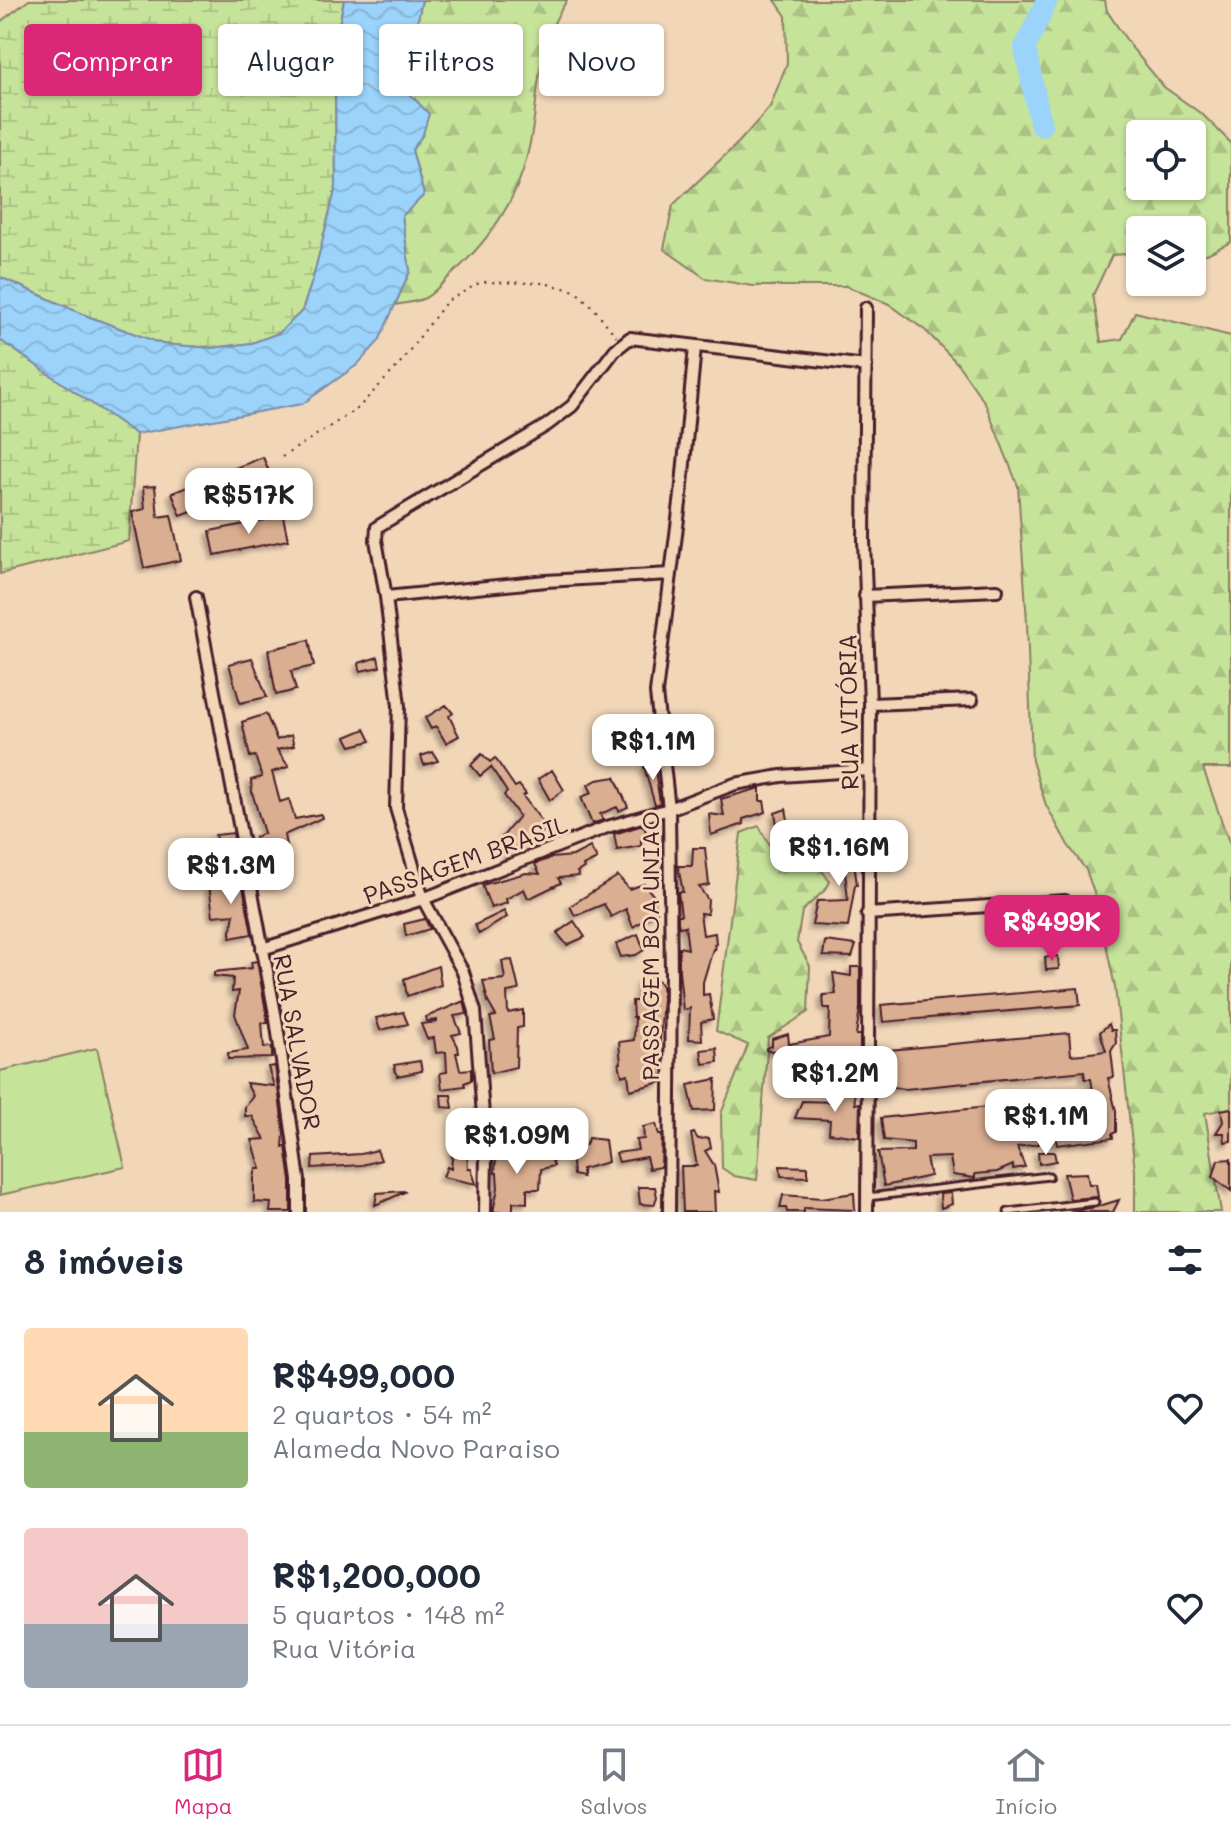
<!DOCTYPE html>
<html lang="pt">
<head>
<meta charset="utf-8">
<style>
	:root { --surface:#fff; --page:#f2f2f3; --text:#1f2937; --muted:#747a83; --line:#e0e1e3; --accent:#db2777 }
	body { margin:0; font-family:Mali,sans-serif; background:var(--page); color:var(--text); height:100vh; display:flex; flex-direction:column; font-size:30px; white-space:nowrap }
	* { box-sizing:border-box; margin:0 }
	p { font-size:26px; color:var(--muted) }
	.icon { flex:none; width:44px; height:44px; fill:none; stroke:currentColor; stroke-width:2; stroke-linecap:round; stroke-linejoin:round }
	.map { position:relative; height:1212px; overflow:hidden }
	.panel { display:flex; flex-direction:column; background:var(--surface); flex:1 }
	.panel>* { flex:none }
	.hud { position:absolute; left:24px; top:24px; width:800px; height:72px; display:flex; gap:16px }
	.controls { position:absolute; left:1126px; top:120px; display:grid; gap:16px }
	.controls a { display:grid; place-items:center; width:80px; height:80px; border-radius:8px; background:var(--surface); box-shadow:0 2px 6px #0004; font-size:40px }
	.price { position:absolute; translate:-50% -68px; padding:0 18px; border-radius:16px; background:#fff; color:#222; font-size:26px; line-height:52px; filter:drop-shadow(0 2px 4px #0008) }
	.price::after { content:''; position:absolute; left:50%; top:48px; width:24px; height:18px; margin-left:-12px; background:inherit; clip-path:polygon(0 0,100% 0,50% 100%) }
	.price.selected { background:var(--accent); color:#fff }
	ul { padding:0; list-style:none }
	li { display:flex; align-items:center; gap:24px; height:200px; padding:0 24px }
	li span { display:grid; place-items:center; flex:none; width:224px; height:160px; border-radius:8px; color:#555 }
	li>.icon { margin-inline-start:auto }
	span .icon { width:96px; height:96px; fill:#fffc; stroke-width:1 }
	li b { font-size:34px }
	h2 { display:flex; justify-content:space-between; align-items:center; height:96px; padding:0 24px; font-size:34px }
	.pill { padding:0 28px; border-radius:8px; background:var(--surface); box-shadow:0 2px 6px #0004; font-size:28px; line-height:72px }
	.pill.selected { background:var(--accent); color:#fff }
	.dock { display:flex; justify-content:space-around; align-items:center; height:112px; border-top:2px solid var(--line); background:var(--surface); font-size:22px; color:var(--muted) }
	.dock a { display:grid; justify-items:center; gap:4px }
	.dock .selected { color:var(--accent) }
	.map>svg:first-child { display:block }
	.forest { fill:url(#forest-firs); stroke:#888162; stroke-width:2; fill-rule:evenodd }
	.wetland { fill:url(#wetland-marsh); stroke:#888162; stroke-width:2 }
	.garden { fill:#c6e39a; stroke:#888162; stroke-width:2 }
	.water { fill:url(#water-waves); stroke:#7b8ba7; stroke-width:2 }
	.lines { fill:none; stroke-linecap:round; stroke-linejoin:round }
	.river { stroke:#9bd3fa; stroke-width:22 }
	.building { fill:#daae91; stroke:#4a1f2b; stroke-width:2; filter:url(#shadow) }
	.service-casing { stroke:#4a1f2b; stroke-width:11 }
	.minor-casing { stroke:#4a1f2b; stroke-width:16 }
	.path { stroke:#4a1f2b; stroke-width:2; stroke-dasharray:2 6; stroke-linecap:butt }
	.service { stroke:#f1d6b8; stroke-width:5 }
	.minor { stroke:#f1d6b8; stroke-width:10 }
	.labels { text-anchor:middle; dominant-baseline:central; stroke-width:6; stroke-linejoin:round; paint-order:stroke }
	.street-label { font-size:24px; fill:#4a1f2b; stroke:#f1d6b8 }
</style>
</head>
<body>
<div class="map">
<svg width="1231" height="1212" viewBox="0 0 1231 1212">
	<defs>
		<pattern id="forest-firs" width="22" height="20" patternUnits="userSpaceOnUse" patternTransform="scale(2)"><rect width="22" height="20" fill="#c6e39a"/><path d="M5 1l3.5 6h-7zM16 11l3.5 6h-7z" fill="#acc285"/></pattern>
		<pattern id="wetland-marsh" width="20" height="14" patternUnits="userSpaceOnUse" patternTransform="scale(2)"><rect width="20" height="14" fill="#c6e39a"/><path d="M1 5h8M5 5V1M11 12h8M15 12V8" fill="none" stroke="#acc285"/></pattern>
		<pattern id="water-waves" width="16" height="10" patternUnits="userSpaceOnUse" patternTransform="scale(2)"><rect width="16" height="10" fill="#9bd3fa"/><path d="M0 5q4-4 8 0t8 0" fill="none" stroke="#87b5d6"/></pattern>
		<filter id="shadow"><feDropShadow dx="-4" dy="4" stdDeviation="2" flood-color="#0004"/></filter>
	</defs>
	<rect width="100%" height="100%" fill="#f1d6b8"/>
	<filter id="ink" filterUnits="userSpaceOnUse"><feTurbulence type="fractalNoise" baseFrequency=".0125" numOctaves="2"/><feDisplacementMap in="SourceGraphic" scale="16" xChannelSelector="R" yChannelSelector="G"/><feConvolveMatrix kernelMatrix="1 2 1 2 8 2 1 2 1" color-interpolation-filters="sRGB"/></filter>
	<g filter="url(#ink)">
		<path class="forest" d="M422,0H567C531,54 542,95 528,152C517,203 486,244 448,278C441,284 433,294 425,298C417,302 405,303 395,305L410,271L402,216L424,195L412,150L423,134L410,94L417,24Z
			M775,0H1105L1107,11L1132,48L1164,87L1203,115L1231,143V242L1207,254L1192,253V230H1140V253L1112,255L1093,295L1101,342L1122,339L1135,312L1231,336V768H1203L1231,848V1108L1205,1113L1221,1212H1135V1171L1115,987L1096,898L1086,870L1068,845L1046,805L1032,761L1027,623L1018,486L985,403L957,363L926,331L889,304L846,286H753L705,278L664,249L673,205L739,142L770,107L787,63L786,16ZM1140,134H1192V186H1140Z
			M759,826L780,865L815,860L830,882L826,889L802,911L797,942L810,966L808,1012L768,1038L757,1180L734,1176L722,1168L721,1114L748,1045L716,1031L741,833Z"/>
		<path class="wetland" d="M29,0H344L336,40L325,66L335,87L336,187L313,278L302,311L279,333L252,343L213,348L162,344L87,316L0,277V22Z
			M0,340L136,434L129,541L0,574Z"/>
		<path class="garden" d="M97,1048L125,1167L0,1195V1071Z"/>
		<path class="water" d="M344,0H422L417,24L410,94L429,114L423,134L412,150L424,195L402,216L410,271L379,341L357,365L302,404L136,434L0,340V277L87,316L162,344L213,348L252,343L279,333L302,311L313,278L336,187L335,87L325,66L336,40Z"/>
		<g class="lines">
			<path class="river" d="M1041,125L1025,48L1047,0"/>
		</g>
		<path class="building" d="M263,457L272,479L266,481L271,494L249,503L245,492L181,516L172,493Z
			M155,486L158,517L171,515L181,560L144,568L132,512L145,509L143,487Z
			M283,516L288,540L215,555L210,531Z
			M309,640L314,666L291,671L296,690L276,695L268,650Z
			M378,657L380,667L360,671L359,663Z
			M252,658L267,697L240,703L229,664Z
			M446,705L453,713L449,716L459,736L446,743L436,726L431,729L425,718Z
			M266,714L277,740L291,735L294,746L277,750L289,767L272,772L280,802L289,799L295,819L321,814L322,818L284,835L292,876L273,884L262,847L258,848L255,837L264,833L252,792L251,780L262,777L255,756L250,757L242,722Z
			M365,729L371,741L351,746L346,737Z
			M433,752L438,761L424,765L421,756Z
			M482,754L490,762L495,758L515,787L519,785L526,794L523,796L546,827L541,834L506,853L500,840L519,816L504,795L507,792L491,767L480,776L471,765Z
			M654,763L660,803L655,805L644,767Z
			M552,770L564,790L550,800L538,779Z
			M615,777L628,807L619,811L617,807L600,814L603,820L592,824L581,797L592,793L588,785L597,780Z
			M760,788V801H764L766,812L743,819L744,824L711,835L709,814L724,816L721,799Z
			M786,809L792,842L780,843L775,813Z
			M643,825L649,838L641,839V846L617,850L614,834Z
			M233,833L237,854L222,856L215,835Z
			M858,843L857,862H854L857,885H855L848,927L812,925L817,901L848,900L844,862H824L825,845Z
			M590,847L597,859L583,866L584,868L577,872L579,876L558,878L561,883L532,897L528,898L524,889L506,899L507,903L491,908L482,885L526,873L540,874L535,864L551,858L573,856Z
			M693,848H705L709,885L699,887L708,900L707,914L700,913L703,935L715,933L716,944H714L715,949H713L703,982V995L709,994L713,1019L701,1022L702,1040L689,1039L690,1008L683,1010L679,971V947L688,949L685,926L679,927L678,922V915H681L678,892H683L678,866H692Z
			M618,876L629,889L644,884L653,895L657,912L633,927L626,909L611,917L604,904L575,916L570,906Z
			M242,881L252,934L230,938L234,914L213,916L209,884Z
			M504,911L507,917L479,934L475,925Z
			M425,919L430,929L406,936L404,924Z
			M574,921L585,937L567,945L557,933Z
			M638,934L644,950L636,955L621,957L616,944Z
			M825,941L856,945L852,957L823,956Z
			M1058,956L1059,969L1046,970L1045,957Z
			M512,960L519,990L507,992L508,1013L523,1010V1027L517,1028L516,1067L491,1073L489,1040L495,1039L490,1017L496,1016L488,1002L483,981L505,979L502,961Z
			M257,961L268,1023H262L264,1048L272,1047V1058L228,1059V1053L248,1050L235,1014L239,991L232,992L233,978L214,976V972L252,968L251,962Z
			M438,966L441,985L407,996L404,979Z
			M851,967H860V1008L856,1035H860V1054L843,1055L840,1071L830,1074L829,1063L810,1065L807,1054L766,1050V1048L772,1046V1039L788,1034L789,1044L829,1037L830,1008H824L823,995L836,994L833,973L851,976Z
			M653,974L662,986L663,998L658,1066L662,1082L630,1090L628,1074L622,1076L619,1063H621L619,1042L634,1040L635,1017H633L632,1001H638L640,982Z
			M1078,988L1080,1005L883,1022L881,1005Z
			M464,1001L467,1014L454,1016L461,1033L452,1035L458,1046L459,1053H456L460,1070L471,1069V1080L464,1083L465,1086L442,1089L440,1073L447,1072L446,1052L436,1053L434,1038L427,1039L421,1024L437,1022V1020L427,1021L426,1017Z
			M403,1012L408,1024L380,1030L376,1018Z
			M1109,1024L1111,1030H1115L1116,1043L1111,1051L1114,1077L1108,1078L1116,1111V1132L1112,1134L1113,1138L1057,1145L1051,1101L1094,1096L1091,1079H1085L1084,1071L905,1089L893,1087L889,1050L1069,1033L1071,1055L1082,1054L1106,1051L1100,1032Z
			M717,1048L718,1062L703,1064L701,1050Z
			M420,1061L422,1071L397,1076L394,1065Z
			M275,1066L284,1133L283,1147L286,1146L291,1181V1212H270L271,1203L254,1202V1178L256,1169H261L252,1140L265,1139L252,1116H245V1107L253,1096L246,1083L274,1086L268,1067Z
			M716,1079L715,1110L694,1111L688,1085Z
			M854,1091L855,1104L860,1103L859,1137L829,1133L830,1120L795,1118L802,1101L836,1102L837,1093Z
			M441,1095H451L453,1108L442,1107Z
			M1036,1102L1039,1144L1017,1147L1025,1167L1013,1169V1165L997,1172L975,1174V1178L953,1175L950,1157L926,1158L930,1176L884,1186L878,1152L913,1151V1143L884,1140L881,1118Z
			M1231,1108V1141L1225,1142L1224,1133H1216L1223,1122L1221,1110Z
			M656,1124L659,1135H662L661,1167L649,1169L646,1157L619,1162L616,1153L638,1150L636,1140L644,1139L643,1127Z
			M694,1133L698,1139L709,1138L711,1148L705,1151L714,1165L719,1192L714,1191L715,1212H683L681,1166H697L691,1134Z
			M515,1137L520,1156L550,1155L554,1166L541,1169L540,1189H527V1203L513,1202V1212H493L498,1188L497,1173H495L496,1157L505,1159L503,1138Z
			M588,1138L605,1140L608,1162L582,1169V1177L573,1175L571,1148L586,1145Z
			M377,1150L381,1160L362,1165L312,1168L313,1157L361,1154Z
			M453,1150L467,1151L468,1168H471L476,1184L443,1177L447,1167L451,1169Z
			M1038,1152H1054L1056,1161L1039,1164Z
			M1231,1159V1191L1213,1177L1218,1160Z
			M780,1166L808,1167V1177L781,1176Z
			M1087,1173L1089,1184H1096L1098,1197L1070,1199L1064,1174Z
			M638,1187H655L657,1197L654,1205L640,1204Z
			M404,1191L405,1192L375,1205L377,1193Z
			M854,1193L855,1210L804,1208V1212H787L786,1208H780L783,1195L822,1198Z
			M951,1193L952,1204L941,1208L940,1194Z
			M1119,1200L1113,1212H1070L1096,1207Z"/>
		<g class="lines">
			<g class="service-casing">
				<path id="service" d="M868,1086L883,1083
					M868,1197L1049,1176
					M1008,1212L1095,1202"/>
			</g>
			<g class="minor-casing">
				<path id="minor" d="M866,308L864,541L870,704L867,1212
					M865,596L997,590
					M196,597L276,1019L299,1180V1212
					M386,597L546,581L670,574
					M870,704L972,700
					M867,914L1065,901
					M262,949L423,899L607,827L669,809L735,784L781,776L869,770
					M485,1212L486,1154L475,1011L463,972L423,899L396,808L399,706L386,597L376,540L377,527L547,425L572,406L615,350L630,338L866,366
					M669,1212L671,975L669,809L656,693L681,495L695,347"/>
			</g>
			<path class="path" d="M282,457L357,409L397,367L447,301L481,282L544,283L575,291L593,307L616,336"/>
			<use href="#service" class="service"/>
			<use href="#minor" class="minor"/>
		</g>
	</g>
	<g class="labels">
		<g class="street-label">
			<text transform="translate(848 712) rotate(-91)">RUA VITÓRIA</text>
			<text transform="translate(465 859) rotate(-20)">PASSAGEM BRASIL</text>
			<text transform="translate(649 946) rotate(-90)">PASSAGEM BOA UNIAO</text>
			<text transform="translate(298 1042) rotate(80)">RUA SALVADOR</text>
		</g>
	</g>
</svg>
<div class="controls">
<a><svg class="icon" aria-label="locate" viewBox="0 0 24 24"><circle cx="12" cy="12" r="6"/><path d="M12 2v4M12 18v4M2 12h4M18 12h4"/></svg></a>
<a><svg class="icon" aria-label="layers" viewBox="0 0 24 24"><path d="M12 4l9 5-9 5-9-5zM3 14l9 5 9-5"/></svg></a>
</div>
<b class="price" style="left:249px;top:536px">R$517K</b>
<b class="price" style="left:653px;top:782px">R$1.1M</b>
<b class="price" style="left:839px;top:888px">R$1.16M</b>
<b class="price" style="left:231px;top:906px">R$1.3M</b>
<b class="price selected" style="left:1052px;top:963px">R$499K</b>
<b class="price" style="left:835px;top:1114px">R$1.2M</b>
<b class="price" style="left:1046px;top:1157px">R$1.1M</b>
<b class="price" style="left:517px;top:1176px">R$1.09M</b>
<div class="hud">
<a class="pill selected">Comprar</a>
<a class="pill">Alugar</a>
<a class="pill">Filtros</a>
<a class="pill">Novo</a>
</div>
</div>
<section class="panel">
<h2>8 imóveis<svg class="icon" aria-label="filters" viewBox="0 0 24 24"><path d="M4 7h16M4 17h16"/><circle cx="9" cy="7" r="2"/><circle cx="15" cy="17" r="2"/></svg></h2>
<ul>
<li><span style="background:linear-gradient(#ffd9b3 65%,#8fb573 0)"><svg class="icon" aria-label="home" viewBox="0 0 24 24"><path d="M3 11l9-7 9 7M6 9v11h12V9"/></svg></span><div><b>R$499,000</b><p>2 quartos · 54 m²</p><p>Alameda Novo Paraiso</p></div><svg class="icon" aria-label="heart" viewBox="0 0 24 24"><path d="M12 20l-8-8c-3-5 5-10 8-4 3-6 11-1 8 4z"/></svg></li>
<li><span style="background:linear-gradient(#f6c9c9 60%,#9aa5b1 0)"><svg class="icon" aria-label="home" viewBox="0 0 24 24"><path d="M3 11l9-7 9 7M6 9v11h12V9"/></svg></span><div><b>R$1,200,000</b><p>5 quartos · 148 m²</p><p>Rua Vitória</p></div><svg class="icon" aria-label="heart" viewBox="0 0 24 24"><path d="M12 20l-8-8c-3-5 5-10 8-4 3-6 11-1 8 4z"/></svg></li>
</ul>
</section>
<nav class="dock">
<a class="selected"><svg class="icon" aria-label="map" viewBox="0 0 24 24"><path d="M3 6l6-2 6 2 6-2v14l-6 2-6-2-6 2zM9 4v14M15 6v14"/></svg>Mapa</a>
<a><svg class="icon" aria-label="saved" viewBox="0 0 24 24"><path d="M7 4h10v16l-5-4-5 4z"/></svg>Salvos</a>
<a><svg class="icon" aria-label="home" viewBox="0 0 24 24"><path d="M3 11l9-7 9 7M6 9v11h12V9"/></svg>Início</a>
</nav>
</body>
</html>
